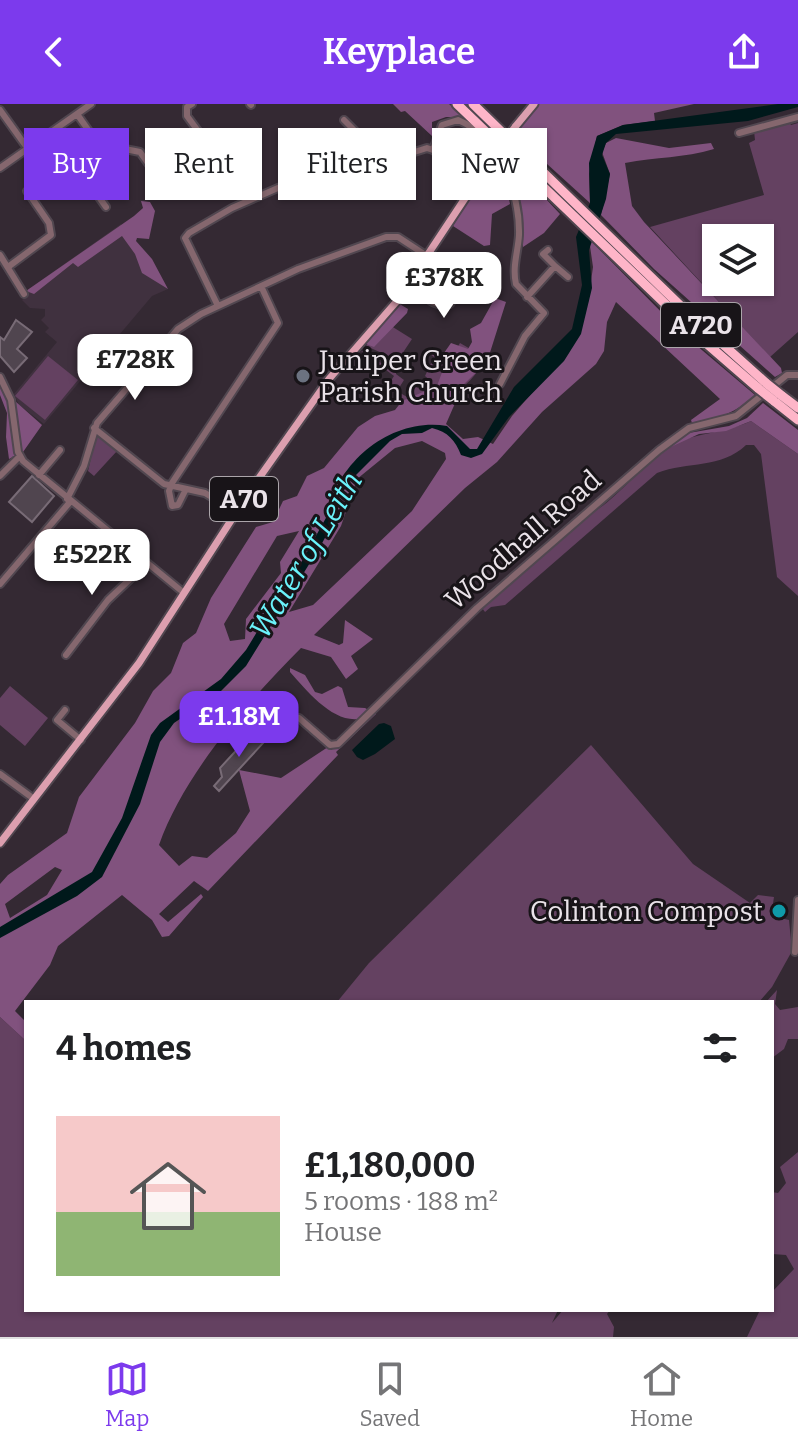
<!DOCTYPE html>
<html lang="en">
<head>
<meta charset="utf-8">
<style>
	:root { --surface:#fff; --page:#f6f6f6; --text:#202124; --muted:#757577; --line:#e0e0e0; --accent:#7c3aed }
	body { margin:0; font-family:Bitter,serif; background:var(--page); color:var(--text); height:100vh; display:flex; flex-direction:column; font-size:30px; white-space:nowrap }
	* { box-sizing:border-box; margin:0 }
	p { font-size:26px; color:var(--muted) }
	.icon { flex:none; width:44px; height:44px; fill:none; stroke:currentColor; stroke-width:2; stroke-linecap:round; stroke-linejoin:round }
	.map { position:relative; flex:1; overflow:hidden }
	.drawer { position:absolute; left:24px; top:896px; width:750px; height:312px; display:flex; flex-direction:column; background:var(--surface); border-radius:0px; box-shadow:0 2px 6px #0004 }
	.drawer>* { flex:none }
	.banner { position:absolute; left:24px; top:24px; width:750px; height:72px; display:flex; gap:16px }
	.tools { position:absolute; left:702px; top:120px; display:grid; gap:16px }
	.tools a { display:grid; place-items:center; width:72px; height:72px; border-radius:0px; background:var(--surface); box-shadow:0 2px 6px #0004; font-size:40px }
	.price { position:absolute; translate:-50% -68px; padding:0 18px; border-radius:16px; background:#fff; color:#222; font-size:26px; line-height:52px; filter:drop-shadow(0 2px 4px #0008) }
	.price::after { content:''; position:absolute; left:50%; top:48px; width:24px; height:18px; margin-left:-12px; background:inherit; clip-path:polygon(0 0,100% 0,50% 100%) }
	.price.active { background:var(--accent); color:#fff }
	ul { padding:0; list-style:none }
	li { display:flex; align-items:center; gap:24px; height:200px; padding:0 32px }
	li span { display:grid; place-items:center; flex:none; width:224px; height:160px; border-radius:0px; color:#555 }
	li>.icon { margin-inline-start:auto }
	span .icon { width:96px; height:96px; fill:#fffc; stroke-width:1 }
	li b { font-size:34px }
	h2 { display:flex; justify-content:space-between; align-items:center; height:96px; padding:0 32px; font-size:34px }
	.tag { padding:0 28px; border-radius:0px; background:var(--surface); box-shadow:0 2px 6px #0004; font-size:28px; line-height:72px }
	.tag.active { background:var(--accent); color:#fff }
	header { display:flex; justify-content:space-between; align-items:center; height:104px; padding:0 32px; background:var(--accent); color:#fff; font-size:36px; font-weight:600 }
	.tabs { display:flex; justify-content:space-around; align-items:center; height:112px; border-top:2px solid var(--line); background:var(--surface); font-size:22px; color:var(--muted) }
	.tabs a { display:grid; justify-items:center; gap:4px }
	.tabs .active { color:var(--accent) }
	.map>svg:first-child { display:block }
	.built { fill:#40313f }
	.green { fill:#644161; fill-rule:evenodd }
	.forest { fill:#81527e; fill-rule:evenodd }
	.water { fill:#00191b }
	.building { fill:#50454f; stroke:#786b76; stroke-width:2 }
	.lines { fill:none; stroke-linecap:round; stroke-linejoin:round }
	.minor-casing { stroke:#514750; stroke-width:10 }
	.major-casing { stroke:#514750; stroke-width:11 }
	.highway-casing { stroke:#514750; stroke-width:13 }
	.minor { stroke:#85676e; stroke-width:6 }
	.major { stroke:#dc9faf; stroke-width:7 }
	.highway { stroke:#feb5c8; stroke-width:9 }
	.major-bridge-casing { stroke:#514750; stroke-width:11; stroke-linecap:butt }
	.highway-bridge-casing { stroke:#514750; stroke-width:13; stroke-linecap:butt }
	.major-bridge { stroke:#dc9faf; stroke-width:7 }
	.highway-bridge { stroke:#feb5c8; stroke-width:9 }
	.worship-dot { fill:#6b7280; stroke:#181418; stroke-width:3 }
	.culture-dot { fill:#0f9aa8; stroke:#181418; stroke-width:3 }
	.labels { text-anchor:middle; dominant-baseline:central; stroke-width:6; stroke-linejoin:round; paint-order:stroke }
	.shield { fill:#181418; stroke:#aba5aa; stroke-width:2 }
	.shield-label { font-size:26px; font-weight:bold; fill:#eae3e9 }
	.poi-label { font-size:28px; fill:#eae3e9; stroke:#181418; text-anchor:start }
	.street-label { font-size:28px; fill:#eae3e9; stroke:#181418 }
	.water-label { font-size:30px; font-style:italic; fill:#6af2fa; stroke:#181418 }
</style>
</head>
<body>
<header><svg class="icon" aria-label="back" viewBox="0 0 24 24"><path d="M15 5l-7 7 7 7"/></svg>Keyplace<svg class="icon" aria-label="share" viewBox="0 0 24 24"><path d="M12 15V3M7 8l5-5 5 5M5 13v7h14v-7"/></svg></header>
<div class="map">
<svg width="798" height="1233" viewBox="0 0 798 1233">
	<rect width="100%" height="100%" fill="#342933"/>
	<path class="built" d="M121,120L168,185L152,192L44,320L19,301L14,290L57,238L45,228L49,224L41,216L45,212V205L30,204L22,196L28,191L26,187Z"/>
	<path class="green" d="M789,18L791,21L798,19V228L770,253L650,123L764,91L749,39L755,36L754,27ZM716,134H760V178H716Z
		M388,220L412,235L398,256L366,242Z
		M460,239L486,254C464,293 448,290 407,299L387,283L394,272L361,247L376,251L375,255L392,266L396,263V270L404,276L397,287L407,293L414,282L426,288L432,278L425,272L434,253L426,247L428,245L449,258Z
		M48,252L78,276L45,316L15,292Z
		M751,317L798,350V492L777,473L761,350L754,341H746C721,365 688,357 657,369L505,501L491,503L485,508L482,504L592,408C606,404 643,363 658,350C684,328 721,331 751,317Z
		M99,331L117,347L94,372L88,367L96,332Z
		M10,582L48,614L25,642L0,621V594Z
		M591,641L693,760L750,799L758,791L774,793L771,812L789,816L792,847L772,883L759,898H337L369,859Z
		M777,886L775,900L780,906L798,903V935H788L784,945L772,954V898H766Z
		M0,913L26,937V1206H558L552,1219L563,1206H610L607,1210L614,1223L613,1233H0Z
		M798,1032V1233H747L760,1206H772V1188L794,1165L786,1151L772,1150V1088L778,1089L786,1079L780,1063L798,1048Z"/>
	<path class="forest" d="M393,0H449L464,13H446L432,18V32L405,7L401,8Z
		M537,0H694L654,9L655,17L623,21L597,32L589,70L590,99L514,30Z
		M616,34L669,44L711,39L714,45C684,54 656,53 625,59L632,102L644,118L781,264L782,269L775,273L654,165L601,111L610,70L602,48L606,39Z
		M495,59L503,67L510,100L492,110L490,141L484,142L453,122L477,82Z
		M514,61L560,110L544,129L523,143V126L511,64Z
		M141,97L150,98L155,107L149,135L137,134L136,137L152,155L168,185L142,169L135,150L122,132L78,163L73,159L34,190L26,187L134,112L143,104Z
		M589,135L683,230L755,291C735,309 719,315 692,319L691,316L720,295L616,198L607,218L604,247L596,260L542,308L497,358L465,384L314,531L339,541L343,539L345,516L373,535L351,552L358,565L346,575L331,553L301,544C248,597 184,670 159,741L179,762L192,752L207,754L236,729L250,707L239,666L281,674L328,643L332,646L333,637L349,630L358,615C332,618 307,587 290,568V564L305,571L315,588L322,590L338,582L342,584L348,603L365,604L376,610L336,648L338,651L208,787L194,777L159,810L168,818L201,790L203,793L169,832L162,833L152,816L122,791L58,842L50,861L15,907L26,918V937L0,913V780L8,771L67,729L79,693L135,619L153,587L171,569L183,539L196,529L211,494L256,423L273,418L283,397L297,392L307,372L324,364L358,323L375,312L395,306L402,297L437,282L444,263L439,256L451,239L468,245L472,238L470,225L481,219L495,194L506,198L487,258L463,281L446,320L463,335L478,333L493,340L512,312L549,269L588,199L593,163ZM422,337L445,349L446,355L412,407L313,501L289,508L341,422L357,375L395,344ZM299,427L280,458L281,469L246,515L245,535L230,537L224,520L277,432ZM55,763L62,766L47,791L10,814L5,800Z
		M398,199L408,205L407,209L374,243L363,239Z
		M0,271L15,297L42,321L23,348L9,355L6,333L7,309L0,291Z
		M763,299L798,326V350L751,317L726,327L699,330L662,347L683,330L729,322L747,314Z"/>
	<path class="water" d="M778,0H798V3L748,17L616,30L606,39L602,51L610,70L606,95L589,146L592,184L581,230L564,257L509,313L482,350L471,354L461,351C455,336 448,328 432,324L422,329L402,330L390,337L350,377L337,397L336,414L321,441L246,562L221,587L174,619L160,638L140,700L102,773L77,792L0,834V823L92,768L122,714L151,631L160,619L221,575L246,546L275,498L283,491L327,412C337,357 392,313 447,322L470,345H477L514,283L572,225L582,181L576,133L590,99L589,59L597,32L623,21Z
		M384,619L391,622L395,635L375,650L363,656L357,653L352,646L379,620Z"/>
	<path class="building" d="M16,216L32,228L17,245L27,254L14,268L0,252V233L4,236Z
		M32,372L54,392L32,418L9,398Z
		M255,626L264,638L219,687L214,682L222,673L220,664Z"/>
	<g class="lines">
		<g class="minor-casing">
			<path id="minor" d="M192,0L187,3V12L204,35
				M250,0L251,1
				M0,6L28,45
				M77,10L110,57
				M344,16L371,43L373,53
				M739,29L798,13
				M433,46L442,21L458,16C499,33 520,90 519,131C518,148 512,163 516,180L544,209L525,232L500,280
				M0,64L91,0
				M106,103L91,82L90,71L125,45L140,48L155,69
				M0,151L24,190
				M555,162L568,173
				M8,163L51,131L49,119L27,87
				M409,180C424,189 430,204 450,200L467,175
				M527,193L555,162L543,150L548,146
				M218,202L185,134L189,129L232,104L287,80L366,54L389,56L427,44L433,46L473,80
				M0,273L11,296L18,348L23,357L184,489
				M94,324L164,380L205,389L236,408
				M39,371L60,346
				M0,372L20,352
				M185,387L178,401L172,402L169,387L172,379L278,219L261,182
				M67,395L84,362L97,319L178,225L201,210L298,165L386,133H398L427,152
				M0,480L70,398
				M66,551L108,496L146,460
				M65,606L57,616L81,636
				M299,614L330,641L338,640L477,504L659,346L689,324L736,312L787,271H798
				M0,670L34,695
				M795,848L798,796"/>
		</g>
		<g class="major-casing">
			<path id="major" d="M515,23L534,0
				M0,739L139,559L252,384L329,275L397,197L491,55"/>
		</g>
		<g class="highway-casing">
			<path id="highway" d="M457,0L706,239L759,285
				M473,0L689,210L766,279
				M781,291L798,304
				M774,297L798,316"/>
		</g>
		<use href="#minor" class="minor"/>
		<use href="#major" class="major"/>
		<use href="#highway" class="highway"/>
		<g class="major-bridge-casing">
			<path id="major-bridge" d="M491,55L515,23"/>
		</g>
		<g class="highway-bridge-casing">
			<path id="highway-bridge" d="M766,279L781,291
				M759,285L774,297"/>
		</g>
		<use href="#major-bridge" class="major-bridge"/>
		<use href="#highway-bridge" class="highway-bridge"/>
	</g>
	<circle class="worship-dot" cx="303" cy="272" r="8"/>
	<circle class="culture-dot" cx="779" cy="807" r="8"/>
	<g class="labels">
		<g class="shield">
			<rect x="661" y="199" width="80" height="44" rx="6"/>
			<rect x="210" y="373" width="68" height="44" rx="6"/>
		</g>
		<g class="shield-label">
			<text x="701" y="221">A720</text>
			<text x="244" y="395">A70</text>
		</g>
		<g class="poi-label">
			<text x="319" y="256">Juniper Green<tspan x="319" dy="32">Parish Church</tspan></text>
			<text x="763" y="807" text-anchor="end">Colinton Compost</text>
		</g>
		<g class="street-label">
			<text transform="translate(523 436) rotate(-41)">Woodhall Road</text>
		</g>
		<g class="water-label">
			<text transform="translate(306 451) rotate(-59)">Water of Leith</text>
		</g>
	</g>
</svg>
<div class="tools">
<a><svg class="icon" aria-label="layers" viewBox="0 0 24 24"><path d="M12 4l9 5-9 5-9-5zM3 14l9 5 9-5"/></svg></a>
</div>
<b class="price" style="left:444px;top:216px">£378K</b>
<b class="price" style="left:135px;top:298px">£728K</b>
<b class="price" style="left:92px;top:493px">£522K</b>
<b class="price active" style="left:239px;top:655px">£1.18M</b>
<div class="banner">
<a class="tag active">Buy</a>
<a class="tag">Rent</a>
<a class="tag">Filters</a>
<a class="tag">New</a>
</div>
<section class="drawer">
<h2>4 homes<svg class="icon" aria-label="filters" viewBox="0 0 24 24"><path d="M4 7h16M4 17h16"/><circle cx="9" cy="7" r="2"/><circle cx="15" cy="17" r="2"/></svg></h2>
<ul>
<li><span style="background:linear-gradient(#f6c9c9 60%,#8fb573 0)"><svg class="icon" aria-label="home" viewBox="0 0 24 24"><path d="M3 11l9-7 9 7M6 9v11h12V9"/></svg></span><div><b>£1,180,000</b><p>5 rooms · 188 m²</p><p>House</p></div></li>
</ul>
</section>
</div>
<nav class="tabs">
<a class="active"><svg class="icon" aria-label="map" viewBox="0 0 24 24"><path d="M3 6l6-2 6 2 6-2v14l-6 2-6-2-6 2zM9 4v14M15 6v14"/></svg>Map</a>
<a><svg class="icon" aria-label="saved" viewBox="0 0 24 24"><path d="M7 4h10v16l-5-4-5 4z"/></svg>Saved</a>
<a><svg class="icon" aria-label="home" viewBox="0 0 24 24"><path d="M3 11l9-7 9 7M6 9v11h12V9"/></svg>Home</a>
</nav>
</body>
</html>
